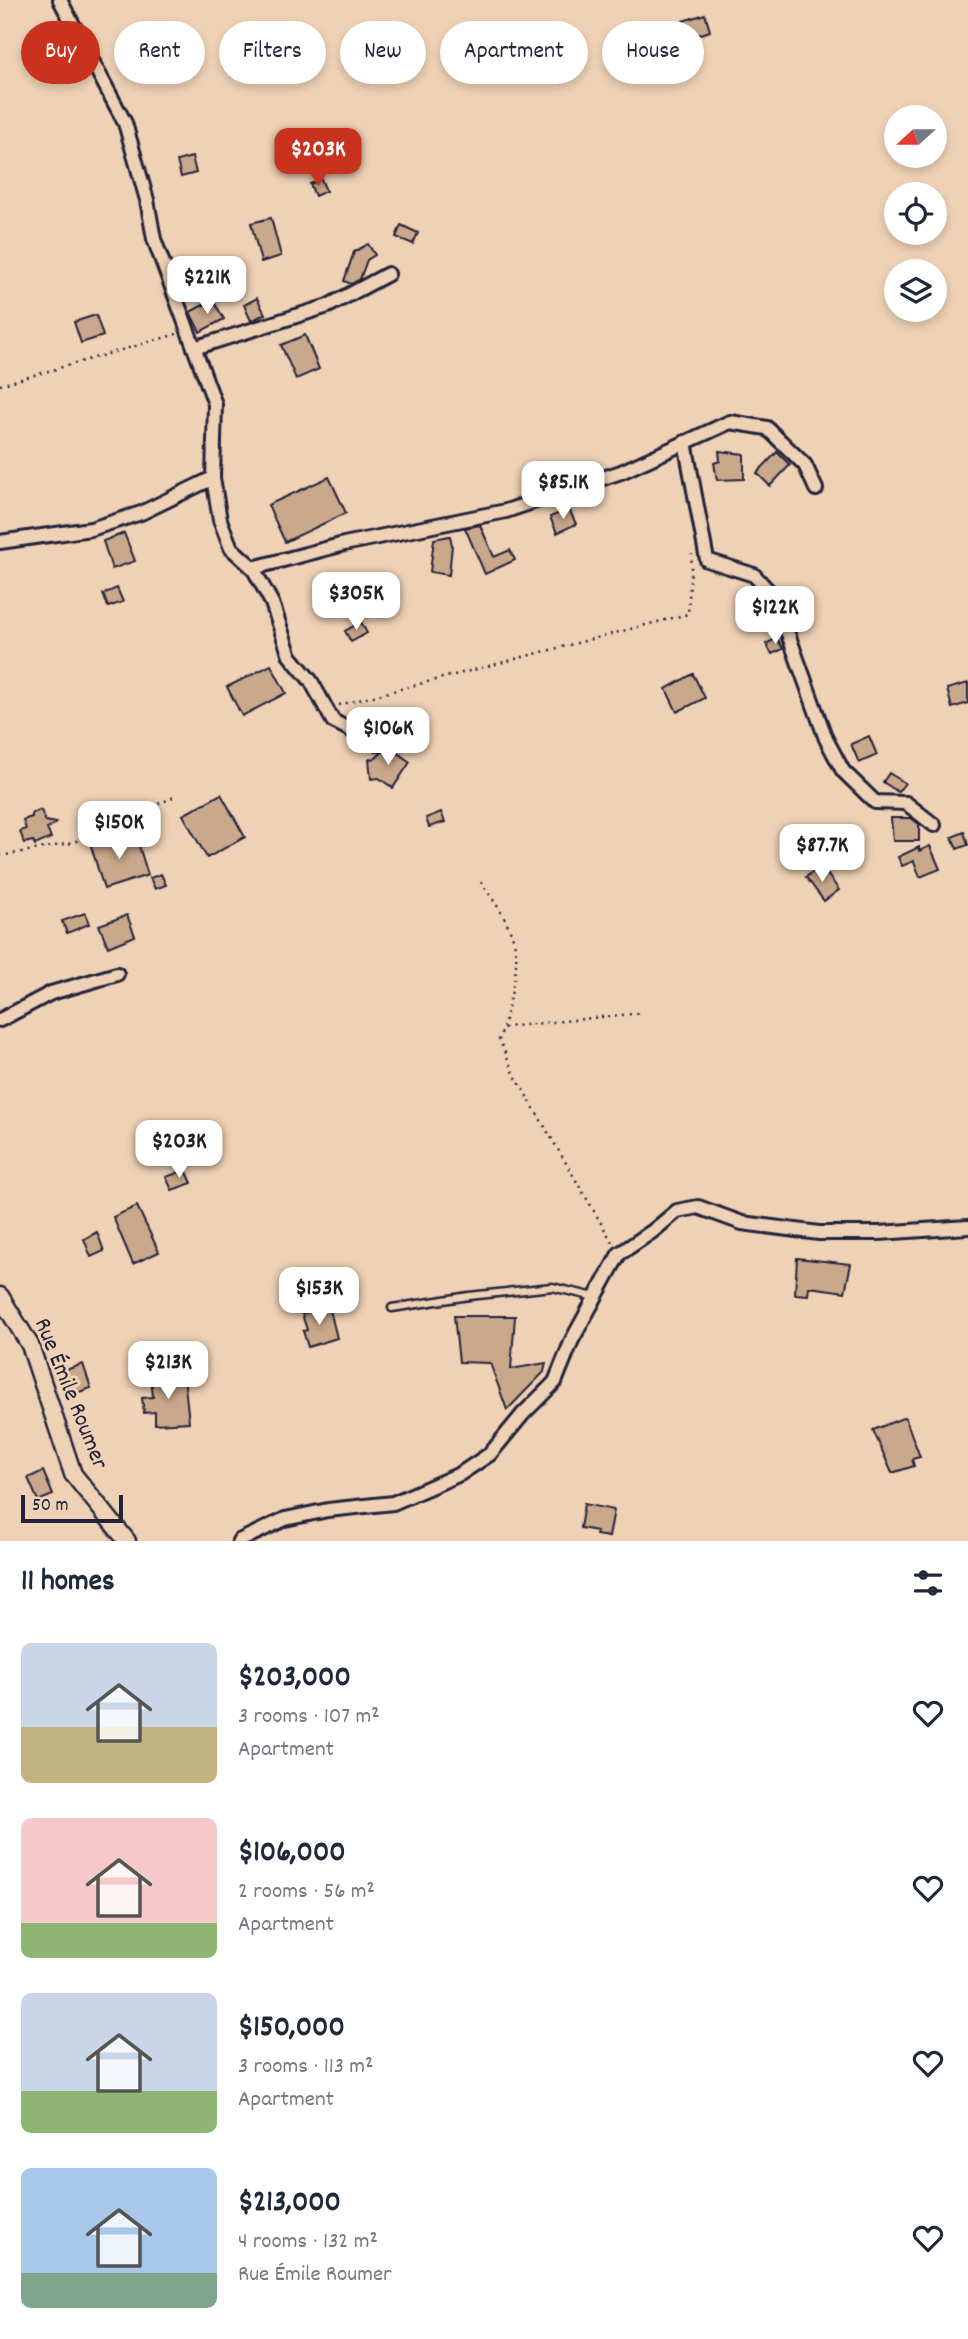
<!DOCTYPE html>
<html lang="en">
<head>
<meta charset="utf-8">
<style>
	:root { --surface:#fff; --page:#f2f2f3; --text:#1f2937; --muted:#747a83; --accent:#c8321e }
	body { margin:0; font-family:Dekko,sans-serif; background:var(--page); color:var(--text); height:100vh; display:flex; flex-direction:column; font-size:26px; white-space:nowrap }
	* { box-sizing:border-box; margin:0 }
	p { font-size:23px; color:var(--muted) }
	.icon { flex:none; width:38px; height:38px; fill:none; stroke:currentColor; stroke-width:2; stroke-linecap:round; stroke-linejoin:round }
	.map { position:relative; height:1541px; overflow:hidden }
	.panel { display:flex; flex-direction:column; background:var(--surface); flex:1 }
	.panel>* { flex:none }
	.top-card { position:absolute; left:21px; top:21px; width:928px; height:63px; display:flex; gap:14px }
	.needle { width:46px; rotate:249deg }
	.tools { position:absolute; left:884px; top:105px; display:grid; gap:14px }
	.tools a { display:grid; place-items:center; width:63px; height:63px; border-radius:50%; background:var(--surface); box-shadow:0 4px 10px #0003; font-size:35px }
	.scale { position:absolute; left:21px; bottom:18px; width:102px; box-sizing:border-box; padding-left:7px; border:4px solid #22223b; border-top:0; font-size:19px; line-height:24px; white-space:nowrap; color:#22223b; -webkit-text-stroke:5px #efd2b6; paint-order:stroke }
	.price { position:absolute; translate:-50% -60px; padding:0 16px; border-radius:14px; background:#fff; color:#222; font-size:23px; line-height:46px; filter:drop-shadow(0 2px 4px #0008) }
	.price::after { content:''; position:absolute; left:50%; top:42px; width:21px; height:16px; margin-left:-10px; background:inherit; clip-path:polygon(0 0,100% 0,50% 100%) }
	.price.selected { background:var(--accent); color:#fff }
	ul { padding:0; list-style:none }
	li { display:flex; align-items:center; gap:21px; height:175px; padding:0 21px }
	li span { display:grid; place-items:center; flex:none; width:196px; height:140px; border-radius:10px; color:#555 }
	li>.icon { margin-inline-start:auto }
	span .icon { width:84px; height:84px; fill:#fffc; stroke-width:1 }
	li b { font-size:30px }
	h2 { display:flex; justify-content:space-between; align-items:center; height:84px; padding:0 21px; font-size:30px }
	.tag { padding:0 24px; border-radius:32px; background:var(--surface); box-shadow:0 4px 10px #0003; font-size:24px; line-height:63px }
	.tag.selected { background:var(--accent); color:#fff }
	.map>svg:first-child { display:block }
	.building { fill:#caa88c; stroke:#22223b; stroke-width:2 }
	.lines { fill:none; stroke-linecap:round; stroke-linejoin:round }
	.lane-casing { stroke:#22223b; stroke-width:11 }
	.street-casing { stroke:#22223b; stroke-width:18 }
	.secondary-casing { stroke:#22223b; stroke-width:21 }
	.path { stroke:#22223b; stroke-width:2.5; stroke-dasharray:2 5; stroke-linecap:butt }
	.lane { stroke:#efd2b6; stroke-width:6 }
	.street { stroke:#efd2b6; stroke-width:12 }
	.secondary { stroke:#efd2b6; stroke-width:16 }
	.labels { text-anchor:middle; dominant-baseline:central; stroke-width:6; stroke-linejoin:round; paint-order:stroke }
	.street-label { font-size:24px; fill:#22223b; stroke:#efd2b6 }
</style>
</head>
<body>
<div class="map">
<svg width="968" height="1541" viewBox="0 0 968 1541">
	<rect width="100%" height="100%" fill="#efd2b6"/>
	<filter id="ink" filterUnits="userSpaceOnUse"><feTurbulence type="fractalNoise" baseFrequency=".0143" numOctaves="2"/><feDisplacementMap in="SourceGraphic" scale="14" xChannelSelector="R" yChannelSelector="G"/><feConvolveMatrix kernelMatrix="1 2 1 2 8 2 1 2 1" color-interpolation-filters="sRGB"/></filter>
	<g filter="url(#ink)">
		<path class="building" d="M705,14L710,31L689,38L683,21Z
			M297,49L299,74L281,75L279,50Z
			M192,157L196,173L181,177L177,161Z
			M321,179L326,191L315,196L310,184Z
			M271,218L281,256L261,262L251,223Z
			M401,225L418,233L413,244L396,237Z
			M368,244L375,255L367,260L360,279L351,284L344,281L354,252Z
			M257,298L265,314L251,321L244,305Z
			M213,300L224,319L200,332L190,312Z
			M96,315L103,336L81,343L74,322Z
			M305,335L319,369L296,379L281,345Z
			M719,451L744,454V479L717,480L714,463L720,461Z
			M777,452L790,465L770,486L757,473Z
			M329,477L346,513L285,542L268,505Z
			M569,509L576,524L557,533L550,517Z
			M480,525L494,557L510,550L515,560L485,574L465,528Z
			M124,533L135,561L112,569L103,541Z
			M450,536L452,545L449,575L430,572L434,539Z
			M117,588L123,602L108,607L103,594Z
			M361,622L367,633L351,642L345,631Z
			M777,638L783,649L772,654L766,644Z
			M271,665L286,693L242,716L227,687Z
			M693,674L705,698L677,712L666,689Z
			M968,683V703L952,708L947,689Z
			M869,736L877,755L859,763L851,744Z
			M391,748L410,762L393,788L379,778L371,779L369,759L376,758L383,751L388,754Z
			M889,773L905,783L898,792L883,782Z
			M221,794L245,837L207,858L183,815Z
			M41,810L45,821L56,823L47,829L51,838L35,845L33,841L24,843L20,831L26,829L23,820L32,817V813Z
			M441,812L445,822L429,827L426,818Z
			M891,818H911L919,824V841H893Z
			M964,832L968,845L957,849L952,837Z
			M135,833L148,875L104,889L91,846Z
			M930,846L940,869L920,877L914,861L902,866L898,857L919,847V851Z
			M821,866L839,890L824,901L806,877Z
			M161,874L166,885L155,889L150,878Z
			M85,913L89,924L67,933L62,921Z
			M127,915L135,936L108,947L99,925Z
			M186,1170L192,1183L172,1190L166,1177Z
			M137,1206L159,1252L133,1264L113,1217Z
			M97,1232L104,1251L91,1257L84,1239Z
			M797,1258L851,1264L845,1292L809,1287L808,1295L795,1294Z
			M329,1306L337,1338L308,1347L303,1331L307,1330L302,1314Z
			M454,1316H515L511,1369L546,1363L544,1372L507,1410L490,1363L459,1362Z
			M83,1364L91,1388L73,1394L66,1370Z
			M184,1376L189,1422L155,1424V1412L144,1413L142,1398L153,1397L151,1378Z
			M905,1417L920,1457L912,1459L914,1466L892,1473L873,1430Z
			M43,1471L53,1495L38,1501L28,1478Z
			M584,1504L614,1510L609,1537L596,1535L597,1531L580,1528Z"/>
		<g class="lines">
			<g class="lane-casing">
				<path id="lane" d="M392,1308L469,1296L552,1287L595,1297"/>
			</g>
			<g class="street-casing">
				<path id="street" d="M60,0L125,123L147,200L154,239L215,404L213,478L220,520L231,548L253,568L272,603L290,656L311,681L333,721L378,744
					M194,348L328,306L388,274
					M685,442L707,560L754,575L775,598L826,739L843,771L875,802L906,803L934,825
					M0,542L91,529L141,513L213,478
					M253,568L344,544L506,511L621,472L730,422L767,428L805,465L816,489
					M0,1020L51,993L117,974
					M239,1541L285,1519L328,1510L393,1503L460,1474L490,1454L523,1414L555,1382L572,1340L619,1254L653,1231L677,1211L698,1207L742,1223L819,1233H879L968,1227"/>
			</g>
			<g class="secondary-casing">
				<path id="secondary" d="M0,1296L30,1345L73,1474L127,1541"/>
			</g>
			<path class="path" d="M0,385L177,334
				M339,705L688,614L692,554
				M0,856L72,843L176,796
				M481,882C494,901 510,922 515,946C520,969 508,1005 503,1028
				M612,1242L514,1074L499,1039L503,1028L514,1026L641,1013"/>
			<use href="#lane" class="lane"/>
			<use href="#street" class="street"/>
			<use href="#secondary" class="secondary"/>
		</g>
	</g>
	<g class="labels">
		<g class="street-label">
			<text transform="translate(70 1394) rotate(68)">Rue Émile Roumer</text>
		</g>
	</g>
</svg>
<div class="tools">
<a><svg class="needle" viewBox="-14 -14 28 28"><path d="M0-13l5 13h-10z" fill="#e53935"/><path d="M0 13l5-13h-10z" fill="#747a83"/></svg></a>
<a><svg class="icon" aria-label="locate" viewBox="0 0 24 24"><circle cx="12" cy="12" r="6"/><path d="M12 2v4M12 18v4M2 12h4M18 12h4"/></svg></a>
<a><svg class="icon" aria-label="layers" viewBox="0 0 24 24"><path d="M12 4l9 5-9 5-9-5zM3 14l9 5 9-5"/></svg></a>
</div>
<div class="scale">50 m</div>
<b class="price selected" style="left:318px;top:188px">$203K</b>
<b class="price" style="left:207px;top:316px">$221K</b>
<b class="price" style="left:563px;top:521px">$85.1K</b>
<b class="price" style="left:356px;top:632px">$305K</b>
<b class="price" style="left:775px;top:646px">$122K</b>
<b class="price" style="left:388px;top:767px">$106K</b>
<b class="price" style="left:119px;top:861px">$150K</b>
<b class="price" style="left:822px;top:884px">$87.7K</b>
<b class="price" style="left:179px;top:1180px">$203K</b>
<b class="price" style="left:319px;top:1327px">$153K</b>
<b class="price" style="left:168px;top:1401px">$213K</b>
<div class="top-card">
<a class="tag selected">Buy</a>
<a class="tag">Rent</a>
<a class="tag">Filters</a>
<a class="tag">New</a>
<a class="tag">Apartment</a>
<a class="tag">House</a>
</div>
</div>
<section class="panel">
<h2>11 homes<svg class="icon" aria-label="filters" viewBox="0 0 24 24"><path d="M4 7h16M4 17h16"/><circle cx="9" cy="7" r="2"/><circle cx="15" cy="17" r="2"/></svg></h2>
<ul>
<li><span style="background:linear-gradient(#c9d6e8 60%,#c2b280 0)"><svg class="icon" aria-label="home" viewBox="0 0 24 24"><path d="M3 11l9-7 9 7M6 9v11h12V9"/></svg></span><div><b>$203,000</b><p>3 rooms · 107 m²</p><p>Apartment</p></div><svg class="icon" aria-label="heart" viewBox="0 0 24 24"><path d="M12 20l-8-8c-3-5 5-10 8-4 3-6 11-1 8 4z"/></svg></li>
<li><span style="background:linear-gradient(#f6c9c9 75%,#8fb573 0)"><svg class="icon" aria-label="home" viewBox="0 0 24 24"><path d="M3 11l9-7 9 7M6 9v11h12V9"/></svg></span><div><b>$106,000</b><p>2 rooms · 56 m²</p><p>Apartment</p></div><svg class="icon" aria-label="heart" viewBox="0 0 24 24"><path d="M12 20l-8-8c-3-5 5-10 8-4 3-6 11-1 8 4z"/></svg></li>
<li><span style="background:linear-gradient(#c9d6e8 70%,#8fb573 0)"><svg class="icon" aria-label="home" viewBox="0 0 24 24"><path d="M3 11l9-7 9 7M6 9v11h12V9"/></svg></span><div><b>$150,000</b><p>3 rooms · 113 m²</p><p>Apartment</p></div><svg class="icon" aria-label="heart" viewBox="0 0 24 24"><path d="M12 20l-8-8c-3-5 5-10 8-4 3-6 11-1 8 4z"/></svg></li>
<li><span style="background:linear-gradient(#a9c7e8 75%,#7fa58c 0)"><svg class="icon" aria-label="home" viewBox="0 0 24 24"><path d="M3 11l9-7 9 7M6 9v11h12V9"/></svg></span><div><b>$213,000</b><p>4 rooms · 132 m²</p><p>Rue Émile Roumer</p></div><svg class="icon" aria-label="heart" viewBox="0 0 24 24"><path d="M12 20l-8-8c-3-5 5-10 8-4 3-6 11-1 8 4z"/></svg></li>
</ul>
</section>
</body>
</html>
